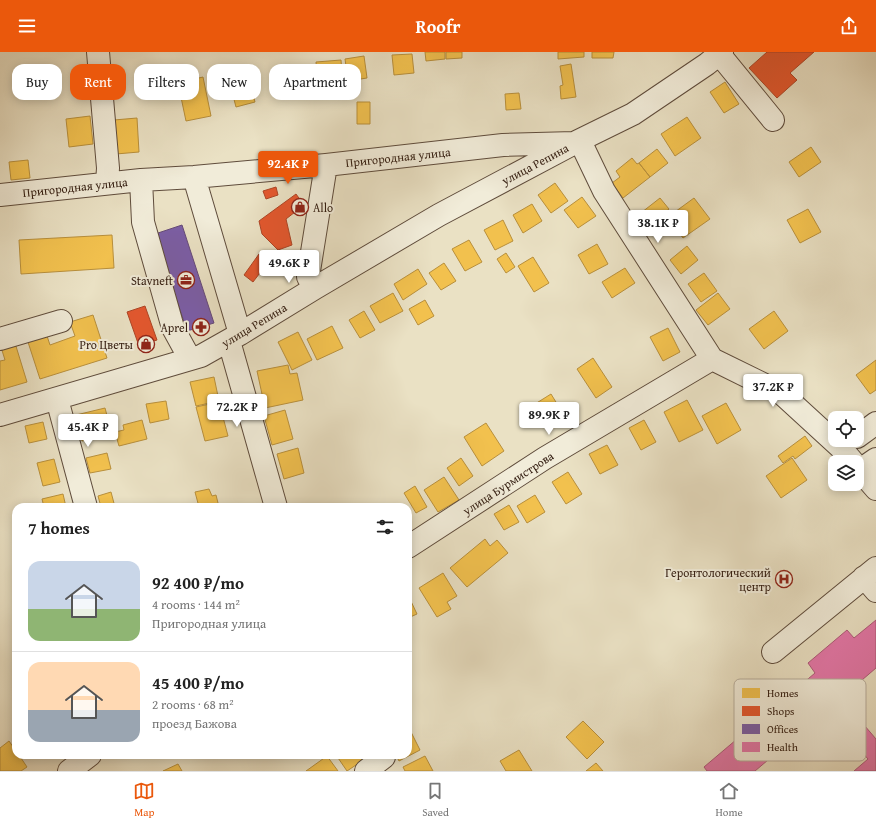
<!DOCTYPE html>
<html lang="en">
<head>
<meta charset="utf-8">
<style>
	:root { --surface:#fff; --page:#f2f2f2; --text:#222; --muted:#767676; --line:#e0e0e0; --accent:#ea580c }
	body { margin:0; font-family:"Gentium Book Plus",serif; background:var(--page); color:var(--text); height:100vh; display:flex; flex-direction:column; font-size:15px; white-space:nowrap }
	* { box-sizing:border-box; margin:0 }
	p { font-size:13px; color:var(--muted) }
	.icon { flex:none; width:22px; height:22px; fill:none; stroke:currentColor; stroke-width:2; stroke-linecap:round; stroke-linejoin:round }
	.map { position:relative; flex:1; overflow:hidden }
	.details { position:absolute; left:12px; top:451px; width:400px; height:256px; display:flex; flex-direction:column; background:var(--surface); border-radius:12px; box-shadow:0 2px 10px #0003 }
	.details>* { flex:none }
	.hud { position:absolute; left:12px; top:12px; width:400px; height:36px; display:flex; gap:8px }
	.controls { position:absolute; left:828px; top:359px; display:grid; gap:8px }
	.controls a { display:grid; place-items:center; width:36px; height:36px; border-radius:8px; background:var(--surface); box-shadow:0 2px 10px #0003; font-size:20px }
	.price { position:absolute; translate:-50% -34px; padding:0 9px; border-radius:4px; background:#fff; color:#222; font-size:13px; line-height:26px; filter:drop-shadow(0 1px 2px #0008) }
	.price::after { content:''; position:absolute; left:50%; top:24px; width:12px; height:9px; margin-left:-6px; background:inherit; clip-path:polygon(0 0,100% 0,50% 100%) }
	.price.selected { background:var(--accent); color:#fff }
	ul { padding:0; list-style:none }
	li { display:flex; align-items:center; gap:12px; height:100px; padding:0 16px }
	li+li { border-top:1px solid var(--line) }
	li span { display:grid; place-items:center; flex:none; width:112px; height:80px; border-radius:12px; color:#555 }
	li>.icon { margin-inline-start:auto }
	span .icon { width:48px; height:48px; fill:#fffc; stroke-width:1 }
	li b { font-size:17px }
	h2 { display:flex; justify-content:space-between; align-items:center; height:48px; padding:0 16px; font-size:17px }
	.tag { padding:0 14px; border-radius:12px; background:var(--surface); box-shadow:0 2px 10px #0003; font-size:14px; line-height:36px }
	.tag.selected { background:var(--accent); color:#fff }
	header { display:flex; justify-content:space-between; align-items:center; height:52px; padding:0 16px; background:var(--accent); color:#fff; font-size:18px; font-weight:700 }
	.tabs { display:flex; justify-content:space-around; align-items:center; height:56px; border-top:1px solid var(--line); background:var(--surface); font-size:11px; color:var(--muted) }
	.tabs a { display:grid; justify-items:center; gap:2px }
	.tabs .selected { color:var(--accent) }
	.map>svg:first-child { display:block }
	.homes { fill:#f2c14e; stroke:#b88f3b }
	.shops { fill:#e4572e; stroke:#ae4525 }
	.offices { fill:#7b5ea7; stroke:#654a79 }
	.health { fill:#e377a8; stroke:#ae5b7a }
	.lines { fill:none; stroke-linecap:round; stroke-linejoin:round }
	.minor-casing { stroke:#5f4c3c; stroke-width:24 }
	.minor { stroke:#f1ecd9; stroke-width:22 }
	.labels { text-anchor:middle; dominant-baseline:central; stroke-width:4; stroke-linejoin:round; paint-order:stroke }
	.street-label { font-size:12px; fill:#311b0f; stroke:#f1ecd9 }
	.poi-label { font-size:12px; fill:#311b0f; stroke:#f1ecd9; text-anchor:end }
	.key { fill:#f1ecd9; stroke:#b7ad9c; stroke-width:1 }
	.key-label { font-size:11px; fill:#311b0f }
</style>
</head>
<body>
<header><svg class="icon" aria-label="menu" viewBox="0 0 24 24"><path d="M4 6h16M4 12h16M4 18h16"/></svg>Roofr<svg class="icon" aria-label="share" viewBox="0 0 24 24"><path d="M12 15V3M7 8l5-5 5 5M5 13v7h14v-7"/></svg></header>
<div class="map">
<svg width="876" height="719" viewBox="0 0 876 719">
	<rect width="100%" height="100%" fill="#eae1c4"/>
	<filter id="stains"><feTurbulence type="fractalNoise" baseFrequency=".005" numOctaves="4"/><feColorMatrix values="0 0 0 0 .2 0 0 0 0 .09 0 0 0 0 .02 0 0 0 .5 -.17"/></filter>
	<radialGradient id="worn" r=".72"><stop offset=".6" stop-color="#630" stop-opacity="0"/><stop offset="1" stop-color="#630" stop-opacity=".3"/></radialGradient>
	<path class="homes" d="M425,0H445V7L426,9Z
		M446,0H462V6L446,7Z
		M558,0H584V5L558,7Z
		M592,0H614L613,6H592Z
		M412,2L414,21L394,23L392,3Z
		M364,4L367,26L348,29L345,7Z
		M341,8L343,33L318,35L316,10Z
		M571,12L576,45L561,47L560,34L563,33L560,14Z
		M303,20L306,39L287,42L284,22Z
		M203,25L211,64L186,69L178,31Z
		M249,27L255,50L236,55L230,32Z
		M725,30L739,52L724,61L710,40Z
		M519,41L521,57L506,58L505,42Z
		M357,50H370V72H357Z
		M90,64L93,92L69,95L66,67Z
		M687,65L701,86L675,104L661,82Z
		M137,66L139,100L116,102L114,68Z
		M811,95L821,110L799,125L789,110Z
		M657,97L668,111L650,125L639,111Z
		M632,106L637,112L639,111L650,125L623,146L612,131L620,125L616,119Z
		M28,108L30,126L11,128L9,110Z
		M555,131L568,149L551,161L538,143Z
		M582,145L596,164L578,176L564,158Z
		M660,146L669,157L646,176L637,164Z
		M694,146L710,167L683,186L668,165Z
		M532,152L542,169L523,181L513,163Z
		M808,157L821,180L800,191L787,168Z
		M503,168L513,189L495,198L484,178Z
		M112,183L114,216L21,222L19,188Z
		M469,188L482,210L465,219L452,197Z
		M597,192L608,212L589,222L578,203Z
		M687,194L698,208L681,222L670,208Z
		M506,201L515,215L506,221L497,207Z
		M533,205L549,231L534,240L518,214Z
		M444,211L456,229L441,238L429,221Z
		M625,216L635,231L612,246L602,230Z
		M418,217L427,232L403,248L394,232Z
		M704,221L717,239L701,250L688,232Z
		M393,241L403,259L380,271L370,254Z
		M718,241L730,257L708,273L696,258Z
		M425,248L434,264L418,273L409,257Z
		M364,259L375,278L360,286L349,268Z
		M774,259L788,279L764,297L749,277Z
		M93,263L107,306L40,327L26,284L45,278L50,293L75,284L70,270Z
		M332,274L343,296L317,308L307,287Z
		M668,276L680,300L663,309L650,285Z
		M298,280L312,308L292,318L278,290Z
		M15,291L27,330L0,338V309L5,308L1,295Z
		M593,306L612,335L596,346L577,317Z
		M876,308V338L870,342L856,323Z
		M288,313L290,322L297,321L303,348L265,356L257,319Z
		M214,325L219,349L196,354L190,330Z
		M551,342L567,368L550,378L535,352Z
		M687,348L703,378L679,390L664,360Z
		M166,349L169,367L150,371L146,352Z
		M219,350L228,384L205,389L196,355Z
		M726,351L741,378L717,392L702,364Z
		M105,356L112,382L82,389L76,363Z
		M285,358L293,387L272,393L264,364Z
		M142,368L147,387L119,394L115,380L124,378L123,373Z
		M644,368L656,390L641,398L629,376Z
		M43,370L47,387L29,391L25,374Z
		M486,371L504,399L482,414L464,385Z
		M805,384L812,394L795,407L793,404L783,411L778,404Z
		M607,393L618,413L600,422L589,402Z
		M298,396L304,421L284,427L277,402Z
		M107,401L111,417L90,421L86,406Z
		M461,406L473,424L459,434L447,416Z
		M792,406L807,428L781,446L766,424Z
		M54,407L60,430L43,434L37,411Z
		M568,420L582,442L566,452L552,430Z
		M444,425L459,448L438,460L424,438Z
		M415,434L427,455L416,461L404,441Z
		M209,437L212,444L216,443L219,455H199L195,440Z
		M111,440L115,455H101L98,444Z
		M63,442L66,455H44L42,447Z
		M535,443L545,460L527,471L517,454Z
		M509,453L519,470L504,478L494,462Z
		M485,487L490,494L497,488L508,501L467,535L450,516Z
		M443,521L457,544L447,550L451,557L437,565L419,536Z
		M408,543L417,562L408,566Z
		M583,669L604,690L587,707L566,685Z
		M410,678L420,698L399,709L396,703H408V679Z
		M9,689L16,699V703H19L27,715L21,719H0V696Z
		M519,698L532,719H506L500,709Z
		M336,703H361L365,707L347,719Z
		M327,704L338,719H306Z
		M425,704L433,719H405L403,715Z
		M596,711L603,719H586Z
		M178,712L182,719H163Z"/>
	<path class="shops" d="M767,0H814L790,21L797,28L777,46L749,16Z
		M276,135L278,143L266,147L263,139Z
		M296,142L304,153L286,167L292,193L278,198L262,182L259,169Z
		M259,202L269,209L253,230L244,223Z
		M145,254L157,288L139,294L127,260Z"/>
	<path class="offices" d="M182,173L214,271L187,279L155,182Z"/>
	<path class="health" d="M876,568V616L841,646L876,687V719H854L868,707L826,659L755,719H707L704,715L815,621L808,611L847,578L854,586Z"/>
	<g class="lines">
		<g class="minor-casing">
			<path id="minor" d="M98,0L108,116L107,131
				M720,3L773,68
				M580,89L604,139L712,307
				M194,125L240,282
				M141,128L143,170L173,276L190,307
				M0,143L141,128L194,125L326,113L503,93L574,91L633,62L707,12L722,0
				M315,236L308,225L326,113
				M0,287L61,269
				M229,289L276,455
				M712,307L781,341L841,396L853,410
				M57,347L86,455
				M0,363L201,304L240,282L315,236L439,163L569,94
				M857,385L876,371
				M857,415L876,437
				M860,418L876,407
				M408,495L545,406L712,307
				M864,525L876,539
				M773,600L876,516
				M69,719L90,703
				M366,719L384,705"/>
		</g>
		<use href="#minor" class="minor"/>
	</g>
	<defs>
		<g id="shop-ring" transform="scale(0.9)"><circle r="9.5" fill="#f1ecd9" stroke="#8f2418" stroke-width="1.5"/><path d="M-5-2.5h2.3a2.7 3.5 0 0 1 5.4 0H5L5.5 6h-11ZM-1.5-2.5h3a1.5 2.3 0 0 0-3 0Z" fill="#8f2418"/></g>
		<g id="office-ring" transform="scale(0.9)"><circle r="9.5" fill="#f1ecd9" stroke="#8f2418" stroke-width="1.5"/><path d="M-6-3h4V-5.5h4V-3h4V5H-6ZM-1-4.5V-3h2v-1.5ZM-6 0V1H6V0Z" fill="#8f2418"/></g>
		<g id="pharmacy-ring" transform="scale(0.9)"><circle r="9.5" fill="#f1ecd9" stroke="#8f2418" stroke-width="1.5"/><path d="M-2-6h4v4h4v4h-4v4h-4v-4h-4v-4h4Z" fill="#8f2418"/></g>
		<g id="hospital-ring" transform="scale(0.9)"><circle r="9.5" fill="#f1ecd9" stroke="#8f2418" stroke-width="1.5"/><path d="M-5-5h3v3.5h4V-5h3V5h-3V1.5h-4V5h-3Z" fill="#8f2418"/></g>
	</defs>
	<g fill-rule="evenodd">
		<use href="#shop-ring" x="300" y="155"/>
		<use href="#office-ring" x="186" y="228"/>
		<use href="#pharmacy-ring" x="201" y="275"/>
		<use href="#shop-ring" x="146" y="292"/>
		<use href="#hospital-ring" x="784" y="527"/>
	</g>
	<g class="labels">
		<g class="street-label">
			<text transform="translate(398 105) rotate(-6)">Пригородная улица</text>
			<text transform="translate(535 112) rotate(-28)">улица Репина</text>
			<text transform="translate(75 135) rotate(-6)">Пригородная улица</text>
			<text transform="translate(254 273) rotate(-31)">улица Репина</text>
			<text transform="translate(508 431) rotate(-33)">улица Бурмистрова</text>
		</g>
		<g class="poi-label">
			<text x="313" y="155" text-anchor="start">Allo</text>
			<text x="173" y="228">Stavneft</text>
			<text x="188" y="275">Aprel</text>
			<text x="133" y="292">Pro Цветы</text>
			<text x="771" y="520">Геронтологический<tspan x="771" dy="14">центр</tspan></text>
		</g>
	</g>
	<rect x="734" y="627" width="132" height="82" rx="6" class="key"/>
	<rect x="742" y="636" width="18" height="10" fill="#f2c14e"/>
	<rect x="742" y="654" width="18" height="10" fill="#e4572e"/>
	<rect x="742" y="672" width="18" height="10" fill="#7b5ea7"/>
	<rect x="742" y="690" width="18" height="10" fill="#e377a8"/>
	<g class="key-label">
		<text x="767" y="645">Homes</text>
		<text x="767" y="663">Shops</text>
		<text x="767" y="681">Offices</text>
		<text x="767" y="699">Health</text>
	</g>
	<rect width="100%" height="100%" filter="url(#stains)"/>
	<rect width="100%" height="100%" fill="url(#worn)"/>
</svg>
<div class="controls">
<a><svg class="icon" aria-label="locate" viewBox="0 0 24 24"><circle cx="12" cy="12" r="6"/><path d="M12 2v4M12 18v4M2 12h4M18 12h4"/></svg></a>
<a><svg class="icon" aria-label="layers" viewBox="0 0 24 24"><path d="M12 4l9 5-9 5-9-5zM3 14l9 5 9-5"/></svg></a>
</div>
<b class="price selected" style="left:288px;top:133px">92.4K ₽</b>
<b class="price" style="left:658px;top:192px">38.1K ₽</b>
<b class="price" style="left:289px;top:232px">49.6K ₽</b>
<b class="price" style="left:773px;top:356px">37.2K ₽</b>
<b class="price" style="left:237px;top:376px">72.2K ₽</b>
<b class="price" style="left:549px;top:384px">89.9K ₽</b>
<b class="price" style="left:88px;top:396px">45.4K ₽</b>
<div class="hud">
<a class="tag">Buy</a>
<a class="tag selected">Rent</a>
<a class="tag">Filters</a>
<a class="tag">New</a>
<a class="tag">Apartment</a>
</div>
<section class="details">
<h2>7 homes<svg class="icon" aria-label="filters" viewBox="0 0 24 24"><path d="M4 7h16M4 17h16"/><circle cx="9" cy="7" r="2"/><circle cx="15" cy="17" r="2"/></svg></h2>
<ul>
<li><span style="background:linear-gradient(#c9d6e8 60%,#8fb573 0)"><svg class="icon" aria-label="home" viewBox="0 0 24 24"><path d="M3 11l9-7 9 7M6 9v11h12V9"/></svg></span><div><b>92 400 ₽/mo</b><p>4 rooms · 144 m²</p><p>Пригородная улица</p></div></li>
<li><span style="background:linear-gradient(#ffd9b3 60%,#9aa5b1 0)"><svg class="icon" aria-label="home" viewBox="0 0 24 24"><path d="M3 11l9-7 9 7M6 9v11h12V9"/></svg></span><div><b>45 400 ₽/mo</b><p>2 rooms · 68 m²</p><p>проезд Бажова</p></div></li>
</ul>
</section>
</div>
<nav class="tabs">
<a class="selected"><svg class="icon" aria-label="map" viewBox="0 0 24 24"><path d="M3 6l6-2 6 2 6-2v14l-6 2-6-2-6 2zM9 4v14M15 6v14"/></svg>Map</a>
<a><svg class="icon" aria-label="saved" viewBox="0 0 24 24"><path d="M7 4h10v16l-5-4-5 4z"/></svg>Saved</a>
<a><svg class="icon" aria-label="home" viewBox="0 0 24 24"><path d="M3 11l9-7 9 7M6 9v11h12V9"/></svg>Home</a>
</nav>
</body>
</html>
